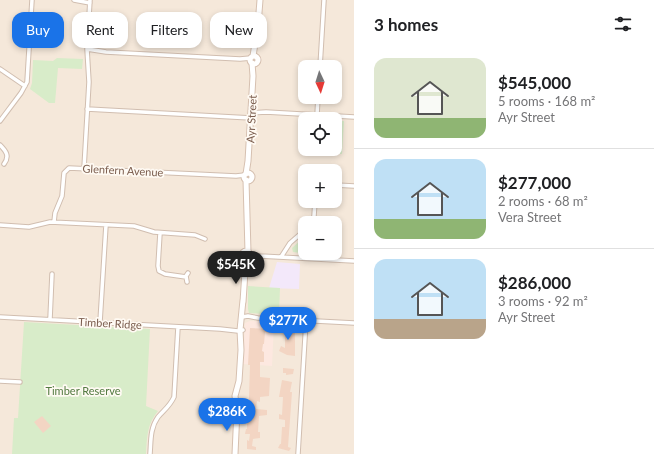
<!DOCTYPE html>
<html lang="en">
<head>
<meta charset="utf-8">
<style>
	:root { --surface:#fff; --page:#f6f6f6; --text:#202124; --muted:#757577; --line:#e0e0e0; --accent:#1a73e8 }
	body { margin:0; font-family:Lato,sans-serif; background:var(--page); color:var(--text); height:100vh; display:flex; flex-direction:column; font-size:15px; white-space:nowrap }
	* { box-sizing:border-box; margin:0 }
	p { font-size:13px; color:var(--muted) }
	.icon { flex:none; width:22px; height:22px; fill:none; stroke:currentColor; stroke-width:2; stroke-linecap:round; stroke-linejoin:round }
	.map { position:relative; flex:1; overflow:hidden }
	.details { display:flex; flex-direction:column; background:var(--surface); width:300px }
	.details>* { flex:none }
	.hud { position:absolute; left:12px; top:12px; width:282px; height:36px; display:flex; gap:8px }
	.needle { width:26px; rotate:176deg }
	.buttons { position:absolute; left:298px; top:60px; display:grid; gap:8px }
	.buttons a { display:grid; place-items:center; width:44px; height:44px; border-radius:8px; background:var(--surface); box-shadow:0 2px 6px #0003; font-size:20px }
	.price { position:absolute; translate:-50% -34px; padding:0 9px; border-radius:14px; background:var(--accent); color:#fff; font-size:13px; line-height:26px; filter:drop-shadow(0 1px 2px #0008) }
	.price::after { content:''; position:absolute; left:50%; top:24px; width:12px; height:9px; margin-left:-6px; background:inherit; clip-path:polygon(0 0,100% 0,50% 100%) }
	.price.current { background:#222; color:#fff }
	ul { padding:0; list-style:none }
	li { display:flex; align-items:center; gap:12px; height:100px; padding:0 20px }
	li+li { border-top:1px solid var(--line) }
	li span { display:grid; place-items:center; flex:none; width:112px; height:80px; border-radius:12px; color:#555 }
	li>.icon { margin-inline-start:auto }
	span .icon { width:48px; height:48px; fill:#fffc; stroke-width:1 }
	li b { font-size:17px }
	h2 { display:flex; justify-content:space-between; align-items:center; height:48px; padding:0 20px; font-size:17px }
	.tag { padding:0 14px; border-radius:12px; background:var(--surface); box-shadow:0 2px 6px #0003; font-size:14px; line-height:36px }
	.tag.current { background:var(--accent); color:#fff }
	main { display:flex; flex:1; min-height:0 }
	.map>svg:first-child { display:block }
	.residential { fill:#f5e8da; fill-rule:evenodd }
	.commercial { fill:#fde8e0 }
	.education { fill:#f3e8fa }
	.green { fill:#d8ecc9 }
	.building { fill:#f3d5c3 }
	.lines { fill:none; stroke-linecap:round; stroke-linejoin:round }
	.street-casing { stroke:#d1beb0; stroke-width:5.5 }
	.secondary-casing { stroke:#d6c0b0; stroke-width:7 }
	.street { stroke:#fff; stroke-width:3.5 }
	.secondary { stroke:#fff; stroke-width:5 }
	.labels { text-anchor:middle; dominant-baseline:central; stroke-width:3.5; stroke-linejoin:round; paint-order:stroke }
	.street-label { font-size:11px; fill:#7a5c4d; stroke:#fffaf3 }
	.park-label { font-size:11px; fill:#537a41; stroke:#fffaf3 }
</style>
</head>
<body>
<main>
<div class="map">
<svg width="354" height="454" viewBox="0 0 354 454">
	<rect width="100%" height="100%" fill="#fdf6ec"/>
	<path class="residential" d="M0,0H354V454H0ZM305,67H335V97H305ZM305,119H335V149H305ZM305,171H335V201H305ZM305,223H335V253H305Z"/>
	<path class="commercial" d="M250,321L272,322L274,324L272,366L243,364L245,323Z"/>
	<path class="education" d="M277,262L300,264L299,289L269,288Z"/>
	<path class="green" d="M57,58L83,59L82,69L58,68L55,103H49L30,89L32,83L33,60L53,61Z
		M335,121H344L342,154L326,153V149H335Z
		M305,236V253H307V254L293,252L292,248Z
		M248,286L280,288L279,315L249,313L248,309Z
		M24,322L150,329L146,406L158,411C147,424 147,437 146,454H12L14,418H18Z"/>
	<path class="building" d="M275,327H291V330H295V356L287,355L279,351L281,346L285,348V332H275Z
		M250,328L270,329V333L265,332L264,344H263L262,351L264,352V362H260V377L270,378L269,396L260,397V402L257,401L256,409L267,410V415L259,416L258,432H260V438L253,439L252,446L256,447V450L247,449V440L249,441L250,434H245L246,429H247V408L250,409L251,401H249V397L250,365H248Z
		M283,368L294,369L293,374L286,375V373H283Z
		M282,380L292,382L290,392H292L288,447L291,448L289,451L278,448L280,444H281L282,427H285V420L279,419V414L282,415L283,397H279Z
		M42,416L51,426L43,433L34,422Z"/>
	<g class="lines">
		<g class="street-casing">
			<path id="street" d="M74,0L90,3
				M87,49L106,52L240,59L251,58
				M320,67L324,0
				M0,69L25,86
				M87,109L251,118
				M251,113L266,112L354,117
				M317,115L318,97
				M0,121L21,93L27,82L32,0
				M0,145C6,151 10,156 4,164
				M84,168L89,82L87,49L90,0
				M335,185L354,186
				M54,222L55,213L62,196L64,173L69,168L236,176L245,175
				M311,223L314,216L315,201
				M0,225L29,227L50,222L134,226L154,232L195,235L205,239
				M160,233L158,266L159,271L165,274L186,277
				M249,253L260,256L354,261
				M281,257L290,243L305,230
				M187,282L186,276L188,273
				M0,317L220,329L238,331L243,330
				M242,317L248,316L258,318L354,323
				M50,319L52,274
				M100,322L106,225
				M0,381L20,382
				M150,454C151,441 150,428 158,417C164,410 170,406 174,397L178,327
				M298,454L306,321"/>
		</g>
		<g class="secondary-casing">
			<path id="secondary" d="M253,56L258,25L260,0
				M250 60a4 4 0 1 1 8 0a4 4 0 1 1-8 0Z
				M244 177a4 4 0 1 1 8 0a4 4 0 1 1-8 0Z
				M246,174L248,161L253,76L252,63
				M246,180L248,252
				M242 255a4 4 0 1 1 8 0a4 4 0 1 1-8 0Z
				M243,302L245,271L248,259
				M237,412L235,396L239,381L241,350L240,330L243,300
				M235,454L237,410"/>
		</g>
		<use href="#street" class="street"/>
		<use href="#secondary" class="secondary"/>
	</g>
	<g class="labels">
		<g class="street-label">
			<text transform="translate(251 119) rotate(-87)">Ayr Street</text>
			<text transform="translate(123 170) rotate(3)">Glenfern Avenue</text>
			<text transform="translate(110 323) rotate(3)">Timber Ridge</text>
		</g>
		<g class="park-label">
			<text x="83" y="390">Timber Reserve</text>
		</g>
	</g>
</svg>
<div class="buttons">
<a><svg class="needle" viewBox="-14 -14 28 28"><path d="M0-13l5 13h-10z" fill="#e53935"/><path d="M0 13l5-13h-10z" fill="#757577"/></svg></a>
<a><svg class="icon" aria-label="locate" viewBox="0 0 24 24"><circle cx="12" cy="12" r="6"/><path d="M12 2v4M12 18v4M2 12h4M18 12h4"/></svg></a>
<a>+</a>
<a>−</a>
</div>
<b class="price current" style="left:236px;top:285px">$545K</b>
<b class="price" style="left:288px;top:341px">$277K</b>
<b class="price" style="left:227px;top:432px">$286K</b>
<div class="hud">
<a class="tag current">Buy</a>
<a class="tag">Rent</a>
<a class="tag">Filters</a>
<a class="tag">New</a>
</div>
</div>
<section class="details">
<h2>3 homes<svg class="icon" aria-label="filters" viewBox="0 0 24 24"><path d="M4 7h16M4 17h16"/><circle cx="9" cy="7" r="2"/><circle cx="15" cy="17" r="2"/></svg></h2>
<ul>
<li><span style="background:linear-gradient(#dfe7d0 75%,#8fb573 0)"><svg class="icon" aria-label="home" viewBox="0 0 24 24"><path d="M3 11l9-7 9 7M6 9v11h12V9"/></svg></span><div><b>$545,000</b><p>5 rooms · 168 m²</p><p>Ayr Street</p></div></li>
<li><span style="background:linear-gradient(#bfe0f5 75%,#8fb573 0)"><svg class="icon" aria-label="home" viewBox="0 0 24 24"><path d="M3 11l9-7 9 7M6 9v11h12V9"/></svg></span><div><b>$277,000</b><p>2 rooms · 68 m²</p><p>Vera Street</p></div></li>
<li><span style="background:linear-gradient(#bfe0f5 75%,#b9a48a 0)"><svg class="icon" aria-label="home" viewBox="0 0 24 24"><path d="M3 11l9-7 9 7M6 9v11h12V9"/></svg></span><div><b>$286,000</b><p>3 rooms · 92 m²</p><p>Ayr Street</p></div></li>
</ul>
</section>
</main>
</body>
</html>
